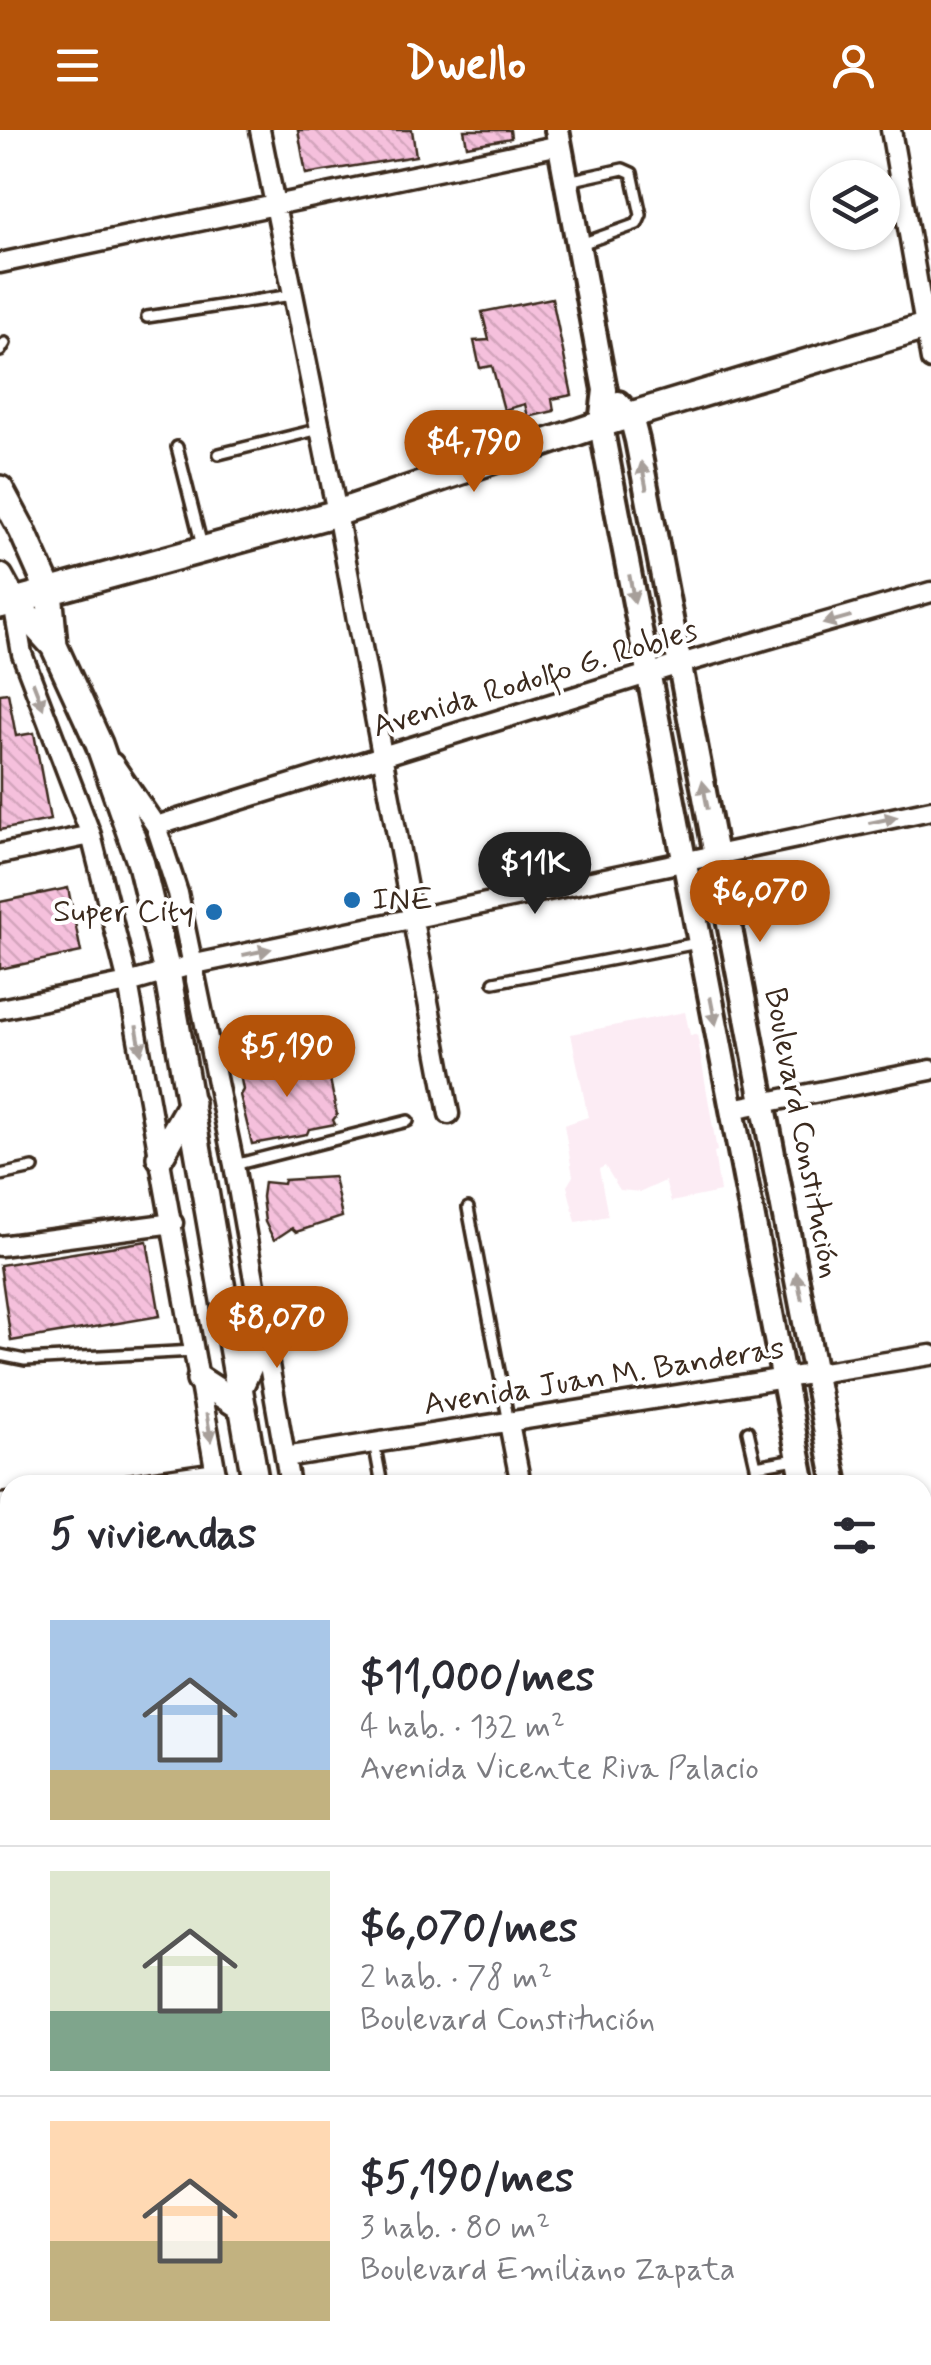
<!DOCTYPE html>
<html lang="es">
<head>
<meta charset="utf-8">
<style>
	:root { --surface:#fff; --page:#f2f2f3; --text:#2b2b33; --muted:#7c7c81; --line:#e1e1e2; --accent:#b45309 }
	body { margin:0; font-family:Mynerve,sans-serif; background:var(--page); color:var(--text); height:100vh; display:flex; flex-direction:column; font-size:38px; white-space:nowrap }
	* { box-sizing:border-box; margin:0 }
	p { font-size:32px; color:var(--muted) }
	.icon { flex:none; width:55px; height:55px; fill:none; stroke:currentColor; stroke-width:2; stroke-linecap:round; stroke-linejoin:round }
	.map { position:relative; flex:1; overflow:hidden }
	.sheet { position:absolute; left:0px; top:1345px; width:932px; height:890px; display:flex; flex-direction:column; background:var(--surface); border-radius:30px 30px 0 0; box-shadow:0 2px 8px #0004 }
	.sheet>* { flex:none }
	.fabs { position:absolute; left:810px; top:30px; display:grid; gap:20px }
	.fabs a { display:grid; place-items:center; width:90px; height:90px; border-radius:50%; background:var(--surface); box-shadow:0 2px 8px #0004; font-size:50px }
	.price { position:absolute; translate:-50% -85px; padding:0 22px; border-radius:35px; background:var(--accent); color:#fff; font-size:32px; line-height:65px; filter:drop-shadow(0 2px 5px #0008) }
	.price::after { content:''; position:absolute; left:50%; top:60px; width:30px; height:22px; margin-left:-15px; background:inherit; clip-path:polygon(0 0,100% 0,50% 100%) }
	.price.active { background:#222; color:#fff }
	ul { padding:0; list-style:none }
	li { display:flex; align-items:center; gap:30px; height:250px; padding:0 50px }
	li+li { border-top:2px solid var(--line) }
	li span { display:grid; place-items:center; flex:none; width:280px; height:200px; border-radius:0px; color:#555 }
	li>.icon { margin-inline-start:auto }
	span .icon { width:120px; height:120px; fill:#fffc; stroke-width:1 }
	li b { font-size:42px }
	h2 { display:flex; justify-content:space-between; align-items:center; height:120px; padding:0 50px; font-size:42px }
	header { display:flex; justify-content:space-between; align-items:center; height:130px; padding:0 50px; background:var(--accent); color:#fff; font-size:45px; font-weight:800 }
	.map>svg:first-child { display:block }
	.built { fill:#fcecf4 }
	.building { fill:url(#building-back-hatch); stroke:#3b2a1e; stroke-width:2.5 }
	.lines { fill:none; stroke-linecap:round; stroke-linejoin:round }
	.service-casing { stroke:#3b2a1e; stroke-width:16 }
	.minor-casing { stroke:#3b2a1e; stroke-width:25 }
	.tertiary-casing { stroke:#3b2a1e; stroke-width:30 }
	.secondary-casing { stroke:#3b2a1e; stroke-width:32 }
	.service { stroke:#fff; stroke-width:9 }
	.minor { stroke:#fff; stroke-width:18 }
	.tertiary { stroke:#fff; stroke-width:22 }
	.secondary { stroke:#fff; stroke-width:25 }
	.oneway { fill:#a79f9a }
	.poi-dot { fill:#1f6fb2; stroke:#fff; stroke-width:4 }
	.labels { text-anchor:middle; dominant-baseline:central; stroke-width:8; stroke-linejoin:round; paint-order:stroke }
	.street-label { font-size:32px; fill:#3b2a1e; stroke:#fff }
	.poi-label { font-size:32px; fill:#3b2a1e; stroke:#fff; text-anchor:start }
</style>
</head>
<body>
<header><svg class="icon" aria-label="menu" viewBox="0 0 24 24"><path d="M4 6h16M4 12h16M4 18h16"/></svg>Dwello<svg class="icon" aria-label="person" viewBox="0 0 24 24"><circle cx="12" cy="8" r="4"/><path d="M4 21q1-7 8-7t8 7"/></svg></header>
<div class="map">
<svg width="931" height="2235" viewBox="0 0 931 2235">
	<defs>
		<pattern id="building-back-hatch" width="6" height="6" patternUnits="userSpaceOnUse" patternTransform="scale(2.5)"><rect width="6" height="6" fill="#f5c0dc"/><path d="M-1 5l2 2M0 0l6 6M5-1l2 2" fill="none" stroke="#d3a5bc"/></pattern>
	</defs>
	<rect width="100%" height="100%" fill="#fff"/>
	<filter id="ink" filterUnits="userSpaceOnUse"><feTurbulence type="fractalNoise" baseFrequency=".01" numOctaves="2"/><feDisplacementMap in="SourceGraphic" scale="20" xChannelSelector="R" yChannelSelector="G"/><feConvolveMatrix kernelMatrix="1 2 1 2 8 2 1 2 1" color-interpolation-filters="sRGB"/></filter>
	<g filter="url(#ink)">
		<path class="built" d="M685,882L690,905L697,904L717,1021L714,1022L720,1062L671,1072L665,1051L641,1062L620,1060L605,1036L599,1039L608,1086L576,1092L567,1056L573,1046L564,995L588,987L571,904Z"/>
		<path class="building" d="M298,0H412L416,26L306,44Z
			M464,0H510L511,8L467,16Z
			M552,168L572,265L552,269L554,281L528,287L525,274L504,280L492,236L480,238L474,211L489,210L482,182Z
			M8,563L16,606L34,603L50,690L0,700V564Z
			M68,758L81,822L0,839V772Z
			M320,927L325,942L329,944L337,985L333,990L335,994L309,999L307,1004L252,1014L240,965L243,960L240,944Z
			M334,1047L342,1087L296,1102L292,1098L274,1110L265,1092L262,1067L264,1052L283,1054L284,1050Z
			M147,1111L160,1186L11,1211L0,1135Z"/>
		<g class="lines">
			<g class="service-casing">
				<path id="service" d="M568,51L623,39L632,43L641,85L637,94L581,114
					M147,187L292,165
					M0,221L5,213
					M177,317L202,416
					M219,324L320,299
					M494,852L698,813
					M234,1035L408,991
					M0,1045L33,1038
					M468,1078L509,1293
					M0,1225L25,1230L195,1221
					M748,1301L756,1336
					M374,1312L382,1355
					M758,1355L756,1336L796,1329
					M0,1417L10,1415
					M0,1455L10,1453
					M0,1500L10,1499
					M0,1577L10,1572
					M0,1598L5,1644
					M0,1761L10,1759"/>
			</g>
			<g class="minor-casing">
				<path id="minor" d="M260,0L337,383L449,984
					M891,0L931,230
					M0,133L560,15
					M13,472L22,524L91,705L128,853L218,1355
					M113,633L156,696L178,763L234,1035L290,1355
					M156,696L680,534L931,462
					M0,724L91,705
					M0,879L128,853L195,834L931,680
					M732,979L931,940
					M0,1116L173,1093
					M509,1293L521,1355
					M285,1327L931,1225
					M127,1355L216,1342
					M0,1374L10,1373
					M922,1522L931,1521
					M0,1690L10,1689
					M0,1957L10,1956
					M0,1993L10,2050
					M922,2164L931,2163
					M41,2225L43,2235
					M378,2225L380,2235
					M435,2225L437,2235
					M693,2225L695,2235
					M528,2235L584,2225"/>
			</g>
			<g class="tertiary-casing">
				<path id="tertiary" d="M557,0L605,260L601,294L605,317L804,1355
					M618,273L631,287L637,310L836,1355
					M922,1811L931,1856
					M922,1972L931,2016"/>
			</g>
			<g class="secondary-casing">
				<path id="secondary" d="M0,359L22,400L49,461L54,516L99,614L141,734L167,842L256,1355
					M0,447L13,471L54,516
					M0,475L337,383L601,294L931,195
					M160,1027L191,973
					M200,1250L243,1278
					M240,1256L264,1204
					M402,2225L404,2235"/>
			</g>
			<use href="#service" class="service"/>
			<use href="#minor" class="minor"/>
			<use href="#tertiary" class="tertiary"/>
			<use href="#secondary" class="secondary"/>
		</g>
		<defs><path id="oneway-solid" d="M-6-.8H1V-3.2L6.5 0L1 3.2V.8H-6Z" transform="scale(2.5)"/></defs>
		<g class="oneway">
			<use href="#oneway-solid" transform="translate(644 346) rotate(-101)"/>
			<use href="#oneway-solid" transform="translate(632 459) rotate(79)"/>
			<use href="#oneway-solid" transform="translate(837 490) rotate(164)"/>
			<use href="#oneway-solid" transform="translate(38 565) rotate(69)"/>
			<use href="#oneway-solid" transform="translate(705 665) rotate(-101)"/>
			<use href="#oneway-solid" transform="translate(883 690) rotate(-12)"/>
			<use href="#oneway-solid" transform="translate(257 822) rotate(-12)"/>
			<use href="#oneway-solid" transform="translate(713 881) rotate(79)"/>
			<use href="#oneway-solid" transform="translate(139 910) rotate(80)"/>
			<use href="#oneway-solid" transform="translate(799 1156) rotate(-101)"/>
			<use href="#oneway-solid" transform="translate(209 1298) rotate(80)"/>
		</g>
	</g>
	<g class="poi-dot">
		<circle cx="352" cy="770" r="10"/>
		<circle cx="214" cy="782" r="10"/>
	</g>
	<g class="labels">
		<g class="street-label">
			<text transform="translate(535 549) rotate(-17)">Avenida Rodolfo G. Robles</text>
			<text transform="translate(802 1003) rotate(79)">Boulevard Constitución</text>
			<text transform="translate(604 1247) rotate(-9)">Avenida Juan M. Banderas</text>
		</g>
		<g class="poi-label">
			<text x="372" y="770">INE</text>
			<text x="194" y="782" text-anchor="end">Super City</text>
		</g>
	</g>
</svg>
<div class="fabs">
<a><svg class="icon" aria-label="layers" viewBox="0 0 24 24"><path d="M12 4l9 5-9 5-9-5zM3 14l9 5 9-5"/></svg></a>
</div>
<b class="price" style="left:474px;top:365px">$4,790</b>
<b class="price active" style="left:535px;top:787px">$11K</b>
<b class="price" style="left:760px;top:815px">$6,070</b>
<b class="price" style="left:287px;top:970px">$5,190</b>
<b class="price" style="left:277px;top:1241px">$8,070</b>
<section class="sheet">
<h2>5 viviendas<svg class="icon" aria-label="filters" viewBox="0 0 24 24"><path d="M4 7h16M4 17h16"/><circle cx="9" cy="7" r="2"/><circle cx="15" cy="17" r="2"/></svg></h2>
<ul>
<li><span style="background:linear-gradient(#a9c7e8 75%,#c2b280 0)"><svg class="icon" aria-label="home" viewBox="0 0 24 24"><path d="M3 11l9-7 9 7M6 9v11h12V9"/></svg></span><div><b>$11,000/mes</b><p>4 hab. · 132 m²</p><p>Avenida Vicente Riva Palacio</p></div></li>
<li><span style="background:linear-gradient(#dfe7d0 70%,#7fa58c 0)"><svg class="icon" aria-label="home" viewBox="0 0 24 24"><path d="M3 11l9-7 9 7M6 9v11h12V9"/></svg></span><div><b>$6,070/mes</b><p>2 hab. · 78 m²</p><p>Boulevard Constitución</p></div></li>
<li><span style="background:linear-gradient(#ffd9b3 60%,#c2b280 0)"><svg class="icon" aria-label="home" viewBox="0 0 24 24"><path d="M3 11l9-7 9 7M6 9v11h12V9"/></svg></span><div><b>$5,190/mes</b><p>3 hab. · 80 m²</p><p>Boulevard Emiliano Zapata</p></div></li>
</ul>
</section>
</div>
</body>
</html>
